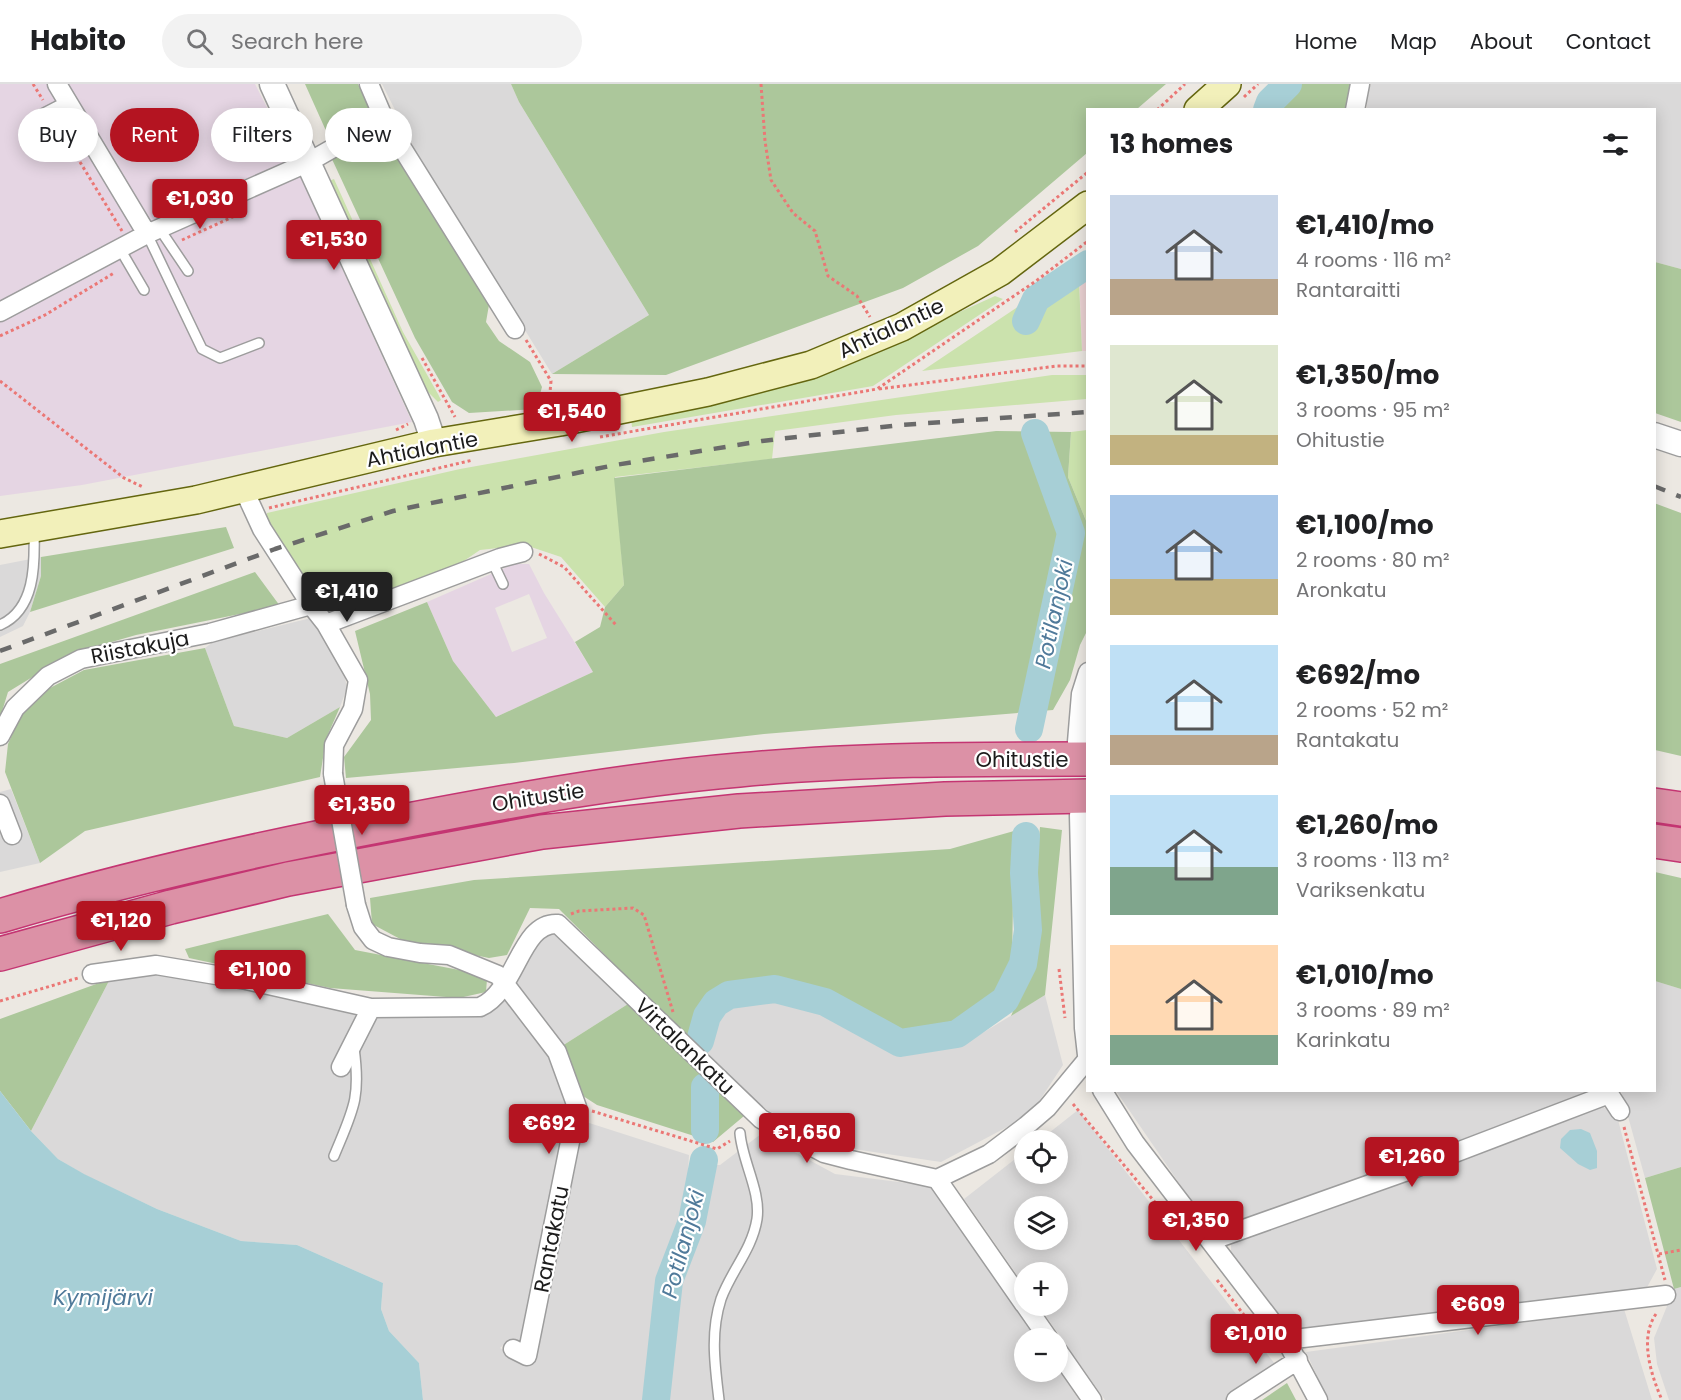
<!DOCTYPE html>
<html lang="en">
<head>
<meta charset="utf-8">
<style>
	:root { --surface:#fff; --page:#f2f2f2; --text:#202124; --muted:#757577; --line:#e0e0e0; --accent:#b41421 }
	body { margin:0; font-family:Poppins,sans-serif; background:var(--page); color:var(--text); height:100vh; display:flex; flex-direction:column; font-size:22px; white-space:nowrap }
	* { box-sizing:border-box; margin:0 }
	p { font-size:20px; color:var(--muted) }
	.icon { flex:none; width:33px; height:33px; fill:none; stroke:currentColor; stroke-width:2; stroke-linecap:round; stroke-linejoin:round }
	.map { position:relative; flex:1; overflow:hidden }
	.details { position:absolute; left:1086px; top:24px; width:570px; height:984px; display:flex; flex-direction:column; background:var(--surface); border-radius:0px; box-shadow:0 3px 15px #0003 }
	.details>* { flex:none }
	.guide { position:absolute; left:18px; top:24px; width:570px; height:54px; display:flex; gap:12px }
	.tools { position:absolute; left:1014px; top:1046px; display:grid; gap:12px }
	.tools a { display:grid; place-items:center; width:54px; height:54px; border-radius:50%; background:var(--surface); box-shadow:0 3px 15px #0003; font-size:30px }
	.price { position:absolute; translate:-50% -51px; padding:0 14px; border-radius:6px; background:var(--accent); color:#fff; font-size:20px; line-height:39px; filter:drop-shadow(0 2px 3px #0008) }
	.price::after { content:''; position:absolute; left:50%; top:36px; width:18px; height:14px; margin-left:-9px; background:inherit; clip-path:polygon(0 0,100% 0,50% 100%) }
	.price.selected { background:#222; color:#fff }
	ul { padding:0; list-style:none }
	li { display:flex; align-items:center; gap:18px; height:150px; padding:0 24px }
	li span { display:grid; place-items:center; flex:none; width:168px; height:120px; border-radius:0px; color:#555 }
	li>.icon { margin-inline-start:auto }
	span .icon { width:72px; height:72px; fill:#fffc; stroke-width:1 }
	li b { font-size:26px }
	h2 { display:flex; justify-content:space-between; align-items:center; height:72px; padding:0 24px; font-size:26px }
	.pill { padding:0 21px; border-radius:27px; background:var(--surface); box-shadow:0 3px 15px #0003; font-size:21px; line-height:54px }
	.pill.selected { background:var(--accent); color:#fff }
	header { display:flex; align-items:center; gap:36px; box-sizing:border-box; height:84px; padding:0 30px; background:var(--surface); border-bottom:2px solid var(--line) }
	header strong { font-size:28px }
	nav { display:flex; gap:33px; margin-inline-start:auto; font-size:21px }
	.search { width:420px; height:54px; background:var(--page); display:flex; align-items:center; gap:15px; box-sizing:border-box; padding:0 21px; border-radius:33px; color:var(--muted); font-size:22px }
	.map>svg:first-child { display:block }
	.residential { fill:#dad9d9; fill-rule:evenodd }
	.commercial { fill:#ecd3d4 }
	.industrial { fill:#e5d5e3; fill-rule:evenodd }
	.grass { fill:#cbe2ad }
	.forest { fill:#acc79b }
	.water { fill:#a7cfd6 }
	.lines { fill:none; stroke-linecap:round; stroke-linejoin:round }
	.river { stroke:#a7cfd6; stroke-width:28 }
	.service-casing { stroke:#9d9d9d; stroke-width:12 }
	.minor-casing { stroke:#9d9d9d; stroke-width:21 }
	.tertiary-casing { stroke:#9d9d9d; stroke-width:27 }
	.secondary-casing { stroke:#64660f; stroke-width:30 }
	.motorway-casing { stroke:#c43572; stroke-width:36 }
	.path { stroke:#eb7775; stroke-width:3; stroke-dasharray:3 3; stroke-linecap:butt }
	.service { stroke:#fff; stroke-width:9 }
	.minor { stroke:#fff; stroke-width:18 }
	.tertiary { stroke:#fff; stroke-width:24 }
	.secondary { stroke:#f2f0ba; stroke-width:27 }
	.motorway { stroke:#dc91a6; stroke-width:33 }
	.rail { stroke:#6a6a6a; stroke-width:4.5; stroke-dasharray:12 12; stroke-linecap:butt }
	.minor-bridge-casing { stroke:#9d9d9d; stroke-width:21; stroke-linecap:butt }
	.minor-bridge { stroke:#fff; stroke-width:18 }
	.labels { text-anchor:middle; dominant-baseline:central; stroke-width:4.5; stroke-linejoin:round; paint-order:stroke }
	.street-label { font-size:21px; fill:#1c1c1c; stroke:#fff }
	.water-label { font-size:22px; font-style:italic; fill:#507a9a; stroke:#fff }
</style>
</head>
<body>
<header>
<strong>Habito</strong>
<div class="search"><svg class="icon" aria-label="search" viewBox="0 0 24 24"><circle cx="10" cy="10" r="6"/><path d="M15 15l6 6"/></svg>Search here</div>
<nav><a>Home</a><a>Map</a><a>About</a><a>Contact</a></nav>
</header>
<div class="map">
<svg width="1681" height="1316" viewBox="0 0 1681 1316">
	<rect width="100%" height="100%" fill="#ece8e2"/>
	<path class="residential" d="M382,0H511L519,18L649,231L552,290L419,74Z
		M1371,0H1681V185L1655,178L1654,26L1367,25V10Z
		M41,473V492L30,528L23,542L0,553V481Z
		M311,534L344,589L347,604L340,623L287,654L234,642L205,564L213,558Z
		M11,705L40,779L0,788V708Z
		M546,848L561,853L628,920L562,962L515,897L532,858Z
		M154,887L230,896L358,931L489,930L508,912L550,970L570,1021L521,1260L510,1255L500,1264L531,1279L583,1037L689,1071L685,1135L658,1194L644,1316H423L419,1279L389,1247L381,1225L383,1199L297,1161L241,1157L157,1125L83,1090L58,1075L31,1047L110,895Z
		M1655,897L1681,905V1083L1645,1094L1621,1007L1654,1006Z
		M1045,911L1063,981L1030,1031L941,1078L840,1063L769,1027L725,996L704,969L703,950L716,923L772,917L817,928L896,972L961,962Z
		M1116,1007H1611L1223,1143L1203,1134Z
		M1599,1020L1617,1032L1657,1185L1645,1207L1292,1247L1231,1171V1156Z
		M1078,1026L1275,1280L1230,1316H1105L1038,1221H1058V1188H1024V1201L964,1115L1024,1068V1089H1058V1056H1040ZM1024,1122H1058V1155H1024Z
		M761,1050L835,1090L931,1102L1036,1254H1024V1287L1058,1285L1079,1316H663L662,1302L677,1195L699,1144L706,1081H720Z
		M1681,1203V1316H1669L1657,1280L1654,1254L1674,1205Z
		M1624,1225L1652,1316H1328L1306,1268Z"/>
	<path class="commercial" d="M1087,185V267H1082L1079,191Z"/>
	<path class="industrial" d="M0,0H255L284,57L412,338L82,401L0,412Z
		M514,480H529L544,509L593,588L496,633L453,577L427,518ZM529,510L547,554L512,568L495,524Z"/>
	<path class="grass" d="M334,95L403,248L438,310L441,316L438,318L421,301L324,99Z
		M1079,198L1082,267L922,287L1022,220Z
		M995,212L1003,215L873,302L632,343L631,334L838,283Z
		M1052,291H1087V315L896,331L775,347L772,375L615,393L624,501L605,523L561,473L525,461L480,466L455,483L345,529L326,522L294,479L267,437V429L460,385L664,348Z
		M1087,346V439L1068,393L1071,348Z"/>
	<path class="forest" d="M305,0H358L372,29L327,49Z
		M511,0H1166L1137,25L1088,26L1087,69L978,162L903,204L666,291L552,290L649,231L519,18Z
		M1279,0H1350L1347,25L1255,26Z
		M379,51L386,52L490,215L486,238L499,257L530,278L542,303L536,325L469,329L452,318L415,254L331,73Z
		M1655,178L1681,185V338L1655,329Z
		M996,347L1071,348L1068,393L1087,439V547L1080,561L1070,596L1053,626L764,650L514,679L346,694L344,673L371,636L370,610L355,547L427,518L453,577L496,633L593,588L575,558L600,543L605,523L624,501L614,394Z
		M1654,419L1681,429V672L1655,666Z
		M226,443L234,464L30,528L41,492V473Z
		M255,488L280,522L136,551L70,570L8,608L0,634V580Z
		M205,564L234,642L287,654L340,623L326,655L320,693L85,747L40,779L5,688L8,660L20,633L50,604L84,586Z
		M1040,743L1062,746L1045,911L1011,932L1037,870L1036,789Z
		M1014,747L1012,882L995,911L955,937L898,946L827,905L773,897L707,910L692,958L559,825L530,824L507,871L489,874L402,856L372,840L370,814L474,796L950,765Z
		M1655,788L1681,794V905L1655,897Z
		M328,830L355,866L475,889L487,895L486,908L459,914L330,904L189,874L185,865Z
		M110,895L31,1047L0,1007V935Z
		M628,920L744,1032L713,1058L597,1021L580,1010L562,962Z
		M1681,1083V1203L1674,1205L1645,1094Z
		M1287,1299L1296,1316H1262Z"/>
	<path class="water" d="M0,1007L31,1047L58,1075L84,1090L157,1125L241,1157L297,1161L383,1199L381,1225L389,1247L419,1279L423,1316H0Z
		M1581,1045L1590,1049L1597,1067V1084L1590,1086L1578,1080L1560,1064L1561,1055L1570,1046Z"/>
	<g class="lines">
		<path class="river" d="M1267,26L1270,18L1288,0
			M1026,237L1036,215L1088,180
			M1029,645L1071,449L1035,349
			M700,957L707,932L716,919L729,911L775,905L825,918L900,959L957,950L1005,916L1023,880L1028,846L1024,789L1026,752
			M705,1003V1046
			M656,1316L669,1197L692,1137L704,1076"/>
		<g class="service-casing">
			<path id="service" d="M36,33L67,17
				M159,144L188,187
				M147,150L202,265L220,274L259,259
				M120,165L144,206
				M492,477L503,500
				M0,541C35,526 35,481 34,448
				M334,1072C353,1026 361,1015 354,964
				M719,1316C715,1282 710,1249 721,1215C731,1187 752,1166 757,1135C761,1107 742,1077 740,1049"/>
		</g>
		<g class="minor-casing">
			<path id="minor" d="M57,0L147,150
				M369,0L384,35L515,245
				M1355,26L1360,0
				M0,228L147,150L307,79L384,35
				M244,406L262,445L311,521L326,540L358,596L353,625L334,661L333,690
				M326,540L500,474L523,468
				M0,652L15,624L48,592L81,575L210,549L311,521
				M1077,658L1081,610L1088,588
				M0,720L12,751
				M1079,731L1084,944L1088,980
				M356,821L363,843L373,856L388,863L420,869L449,871L498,891L557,968L577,1023L527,1272L513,1265
				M92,890L156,881L246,896L371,924L480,923C517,907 520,837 558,840L761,1035L824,1069L851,1076L937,1095L989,1070L1026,1042L1047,1024L1086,977
				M341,983L371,924
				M1102,1006L1135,1059L1286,1256L1318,1316
				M937,1095L1024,1220
				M1210,1157L1410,1086L1609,1010L1620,1027
				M1025,1221L1048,1254
				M1286,1256L1666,1211
				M1058,1267L1092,1316
				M1236,1316L1298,1276"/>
		</g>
		<g class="tertiary-casing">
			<path id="tertiary" d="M272,0L426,335L434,359
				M1654,351L1681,360"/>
		</g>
		<g class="secondary-casing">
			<path id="secondary" d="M1198,26L1227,0
				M0,450L196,416L434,359L560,338L708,308L811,281L902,243L1000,188L1088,121"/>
		</g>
		<g class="motorway-casing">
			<path id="motorway" d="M1654,721L1681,725
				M1654,757L1681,761
				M0,832C129,793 261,764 393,739C508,717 622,696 739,686C854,675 971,675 1088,675
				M0,870L171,823L288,795L542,748L739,727L945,715L1088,712"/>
		</g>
		<path class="path" d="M33,0L43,16
			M761,0L765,57L771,96L793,129L815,147L828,192L857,212L870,233
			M1244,13L1258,0
			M1157,26L1185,0
			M55,37L122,147
			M1015,148L1088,88
			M182,156L241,129
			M0,252L45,231L114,189
			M526,256L551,297L549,320
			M422,274L455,333
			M0,297L124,394L143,403
			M879,305L1057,282H1088
			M396,346L408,340
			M600,353L877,305L1036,197L1088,157
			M269,424L473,376
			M539,470L564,483L616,541
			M571,830L579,827L633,824L644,831L673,928
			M1059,885L1065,934
			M0,917L78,894
			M1073,1020L1174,1141
			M592,1027L717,1065L730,1057
			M1624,1043L1665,1196
			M1659,1170L1681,1166
			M1217,1196L1264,1257
			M1656,1230C1639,1254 1651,1291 1662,1316"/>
		<use href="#service" class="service"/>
		<use href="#minor" class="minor"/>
		<use href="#tertiary" class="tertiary"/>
		<use href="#secondary" class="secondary"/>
		<use href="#motorway" class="motorway"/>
		<path class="rail" d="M1654,402L1681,413
			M0,567L275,465L393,427L615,381L762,357L900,341L1088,328"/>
		<g class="minor-bridge-casing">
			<path id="minor-bridge" d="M333,690L356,821"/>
		</g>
		<use href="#minor-bridge" class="minor-bridge"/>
	</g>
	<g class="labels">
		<g class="street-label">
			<text transform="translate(891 244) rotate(-25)">Ahtialantie</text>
			<text transform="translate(422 365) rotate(-11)">Ahtialantie</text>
			<text transform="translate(140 563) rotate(-11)">Riistakuja</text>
			<text x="1022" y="675">Ohitustie</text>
			<text transform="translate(538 713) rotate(-9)">Ohitustie</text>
			<text transform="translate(685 962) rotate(44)">Virtalankatu</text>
			<text transform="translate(551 1155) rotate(-79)">Rantakatu</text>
		</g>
		<g class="water-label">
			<text transform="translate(1054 530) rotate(-78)">Potilanjoki</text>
			<text transform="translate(683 1160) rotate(-75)">Potilanjoki</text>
			<text x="103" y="1213">Kymijärvi</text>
		</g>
	</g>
</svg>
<div class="tools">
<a><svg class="icon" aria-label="locate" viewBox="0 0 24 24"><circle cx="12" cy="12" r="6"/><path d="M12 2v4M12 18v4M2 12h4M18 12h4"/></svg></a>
<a><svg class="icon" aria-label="layers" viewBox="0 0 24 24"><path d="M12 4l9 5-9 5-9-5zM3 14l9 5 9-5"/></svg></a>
<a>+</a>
<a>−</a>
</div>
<b class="price" style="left:200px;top:146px">€1,030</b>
<b class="price" style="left:334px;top:187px">€1,530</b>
<b class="price" style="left:572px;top:359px">€1,540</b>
<b class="price selected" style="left:347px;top:539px">€1,410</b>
<b class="price" style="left:362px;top:752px">€1,350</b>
<b class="price" style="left:121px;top:868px">€1,120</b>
<b class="price" style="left:260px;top:917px">€1,100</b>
<b class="price" style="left:549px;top:1071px">€692</b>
<b class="price" style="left:807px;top:1080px">€1,650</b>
<b class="price" style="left:1412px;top:1104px">€1,260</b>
<b class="price" style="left:1196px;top:1168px">€1,350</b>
<b class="price" style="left:1478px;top:1252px">€609</b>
<b class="price" style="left:1256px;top:1281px">€1,010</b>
<div class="guide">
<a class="pill">Buy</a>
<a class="pill selected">Rent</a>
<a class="pill">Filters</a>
<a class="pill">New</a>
</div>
<section class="details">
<h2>13 homes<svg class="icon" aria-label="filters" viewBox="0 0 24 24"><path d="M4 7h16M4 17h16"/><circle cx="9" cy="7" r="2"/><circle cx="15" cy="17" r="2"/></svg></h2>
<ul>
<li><span style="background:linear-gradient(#c9d6e8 70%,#b9a48a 0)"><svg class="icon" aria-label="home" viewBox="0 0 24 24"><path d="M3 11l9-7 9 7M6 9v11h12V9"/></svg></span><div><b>€1,410/mo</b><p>4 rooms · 116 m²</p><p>Rantaraitti</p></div></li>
<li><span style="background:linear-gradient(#dfe7d0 75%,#c2b280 0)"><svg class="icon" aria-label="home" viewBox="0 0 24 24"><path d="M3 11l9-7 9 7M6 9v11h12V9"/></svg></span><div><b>€1,350/mo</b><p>3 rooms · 95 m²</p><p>Ohitustie</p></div></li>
<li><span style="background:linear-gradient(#a9c7e8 70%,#c2b280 0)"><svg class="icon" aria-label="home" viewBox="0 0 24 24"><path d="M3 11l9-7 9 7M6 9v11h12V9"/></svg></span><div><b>€1,100/mo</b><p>2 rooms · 80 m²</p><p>Aronkatu</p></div></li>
<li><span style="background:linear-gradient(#bfe0f5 75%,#b9a48a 0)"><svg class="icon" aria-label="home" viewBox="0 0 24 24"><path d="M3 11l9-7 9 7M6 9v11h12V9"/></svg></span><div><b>€692/mo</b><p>2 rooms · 52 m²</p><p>Rantakatu</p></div></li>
<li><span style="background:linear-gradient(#bfe0f5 60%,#7fa58c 0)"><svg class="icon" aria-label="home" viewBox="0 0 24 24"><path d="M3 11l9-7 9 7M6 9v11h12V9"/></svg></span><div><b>€1,260/mo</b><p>3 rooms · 113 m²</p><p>Variksenkatu</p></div></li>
<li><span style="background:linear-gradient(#ffd9b3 75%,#7fa58c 0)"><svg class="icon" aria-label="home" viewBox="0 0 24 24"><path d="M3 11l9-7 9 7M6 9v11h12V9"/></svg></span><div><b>€1,010/mo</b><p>3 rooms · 89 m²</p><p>Karinkatu</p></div></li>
</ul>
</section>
</div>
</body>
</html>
